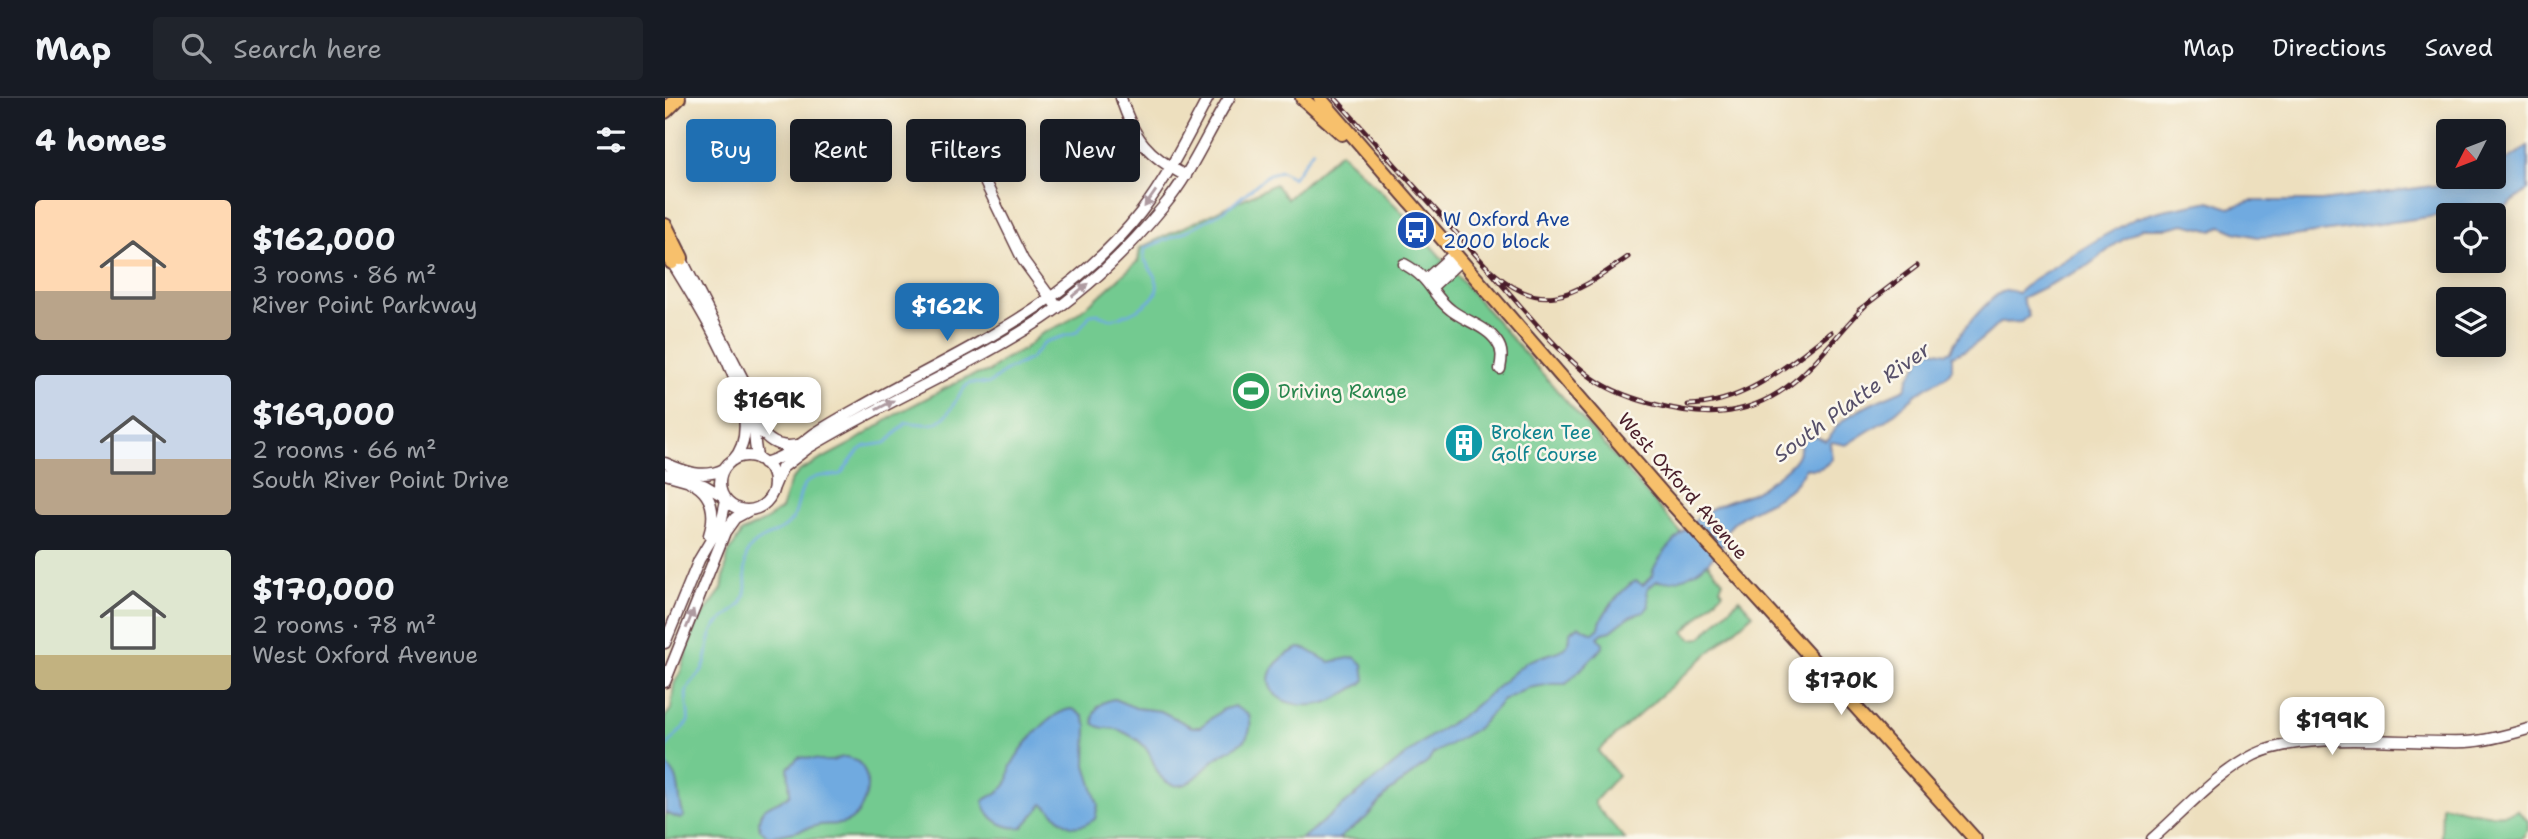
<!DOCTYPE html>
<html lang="en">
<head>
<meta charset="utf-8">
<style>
	:root { --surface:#171b24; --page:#20242c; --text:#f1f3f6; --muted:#9ea1a6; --line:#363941; --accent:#1f6fb2 }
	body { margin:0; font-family:"Shantell Sans",sans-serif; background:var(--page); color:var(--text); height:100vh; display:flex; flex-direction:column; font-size:26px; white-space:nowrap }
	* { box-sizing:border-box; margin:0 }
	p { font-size:23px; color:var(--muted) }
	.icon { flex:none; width:38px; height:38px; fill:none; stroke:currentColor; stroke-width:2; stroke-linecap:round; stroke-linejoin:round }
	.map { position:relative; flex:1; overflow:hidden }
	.sheet { display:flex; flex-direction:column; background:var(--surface); width:665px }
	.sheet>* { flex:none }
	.top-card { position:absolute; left:21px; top:21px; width:665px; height:63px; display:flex; gap:14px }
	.needle { width:46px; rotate:228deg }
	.buttons { position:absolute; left:1771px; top:21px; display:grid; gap:14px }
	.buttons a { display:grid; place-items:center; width:70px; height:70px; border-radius:7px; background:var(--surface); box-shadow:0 4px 18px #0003; font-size:35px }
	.price { position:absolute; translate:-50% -60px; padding:0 16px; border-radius:14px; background:#fff; color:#222; font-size:23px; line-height:46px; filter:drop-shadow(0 2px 4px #0008) }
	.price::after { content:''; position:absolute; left:50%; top:42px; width:21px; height:16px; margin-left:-10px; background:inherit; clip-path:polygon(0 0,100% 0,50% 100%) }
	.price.active { background:var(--accent); color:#fff }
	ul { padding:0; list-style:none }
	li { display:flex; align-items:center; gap:21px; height:175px; padding:0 35px }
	li span { display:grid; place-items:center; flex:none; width:196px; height:140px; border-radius:7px; color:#555 }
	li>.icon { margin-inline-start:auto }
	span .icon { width:84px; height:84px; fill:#fffc; stroke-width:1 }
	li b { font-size:30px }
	h2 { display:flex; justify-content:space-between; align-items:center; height:84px; padding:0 35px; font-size:30px }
	.tag { padding:0 24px; border-radius:7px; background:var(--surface); box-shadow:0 4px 18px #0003; font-size:24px; line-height:63px }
	.tag.active { background:var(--accent); color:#fff }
	header { display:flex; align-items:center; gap:42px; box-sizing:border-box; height:98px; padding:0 35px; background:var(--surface); border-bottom:2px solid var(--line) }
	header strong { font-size:33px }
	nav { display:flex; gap:38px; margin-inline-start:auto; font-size:24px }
	.search { width:490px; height:63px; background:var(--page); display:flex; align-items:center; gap:18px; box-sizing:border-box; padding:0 24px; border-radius:7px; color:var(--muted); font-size:26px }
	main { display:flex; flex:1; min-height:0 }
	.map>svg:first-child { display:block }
	.green { fill:#73ca90; stroke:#5e745e; stroke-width:2 }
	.water { fill:#70aae0; stroke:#5d6486; stroke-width:2 }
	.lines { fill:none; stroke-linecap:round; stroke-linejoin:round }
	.stream { stroke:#70aae0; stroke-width:2.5 }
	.minor-casing { stroke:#623c41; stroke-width:13 }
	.major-casing { stroke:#623c41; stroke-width:16 }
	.highway-casing { stroke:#623c41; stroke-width:18 }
	.minor { stroke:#fff; stroke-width:10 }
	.major { stroke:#f7c06c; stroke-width:12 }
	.highway { stroke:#f7c06c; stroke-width:14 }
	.rail-casing { stroke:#4a1f2b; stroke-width:5 }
	.rail { stroke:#fbf7ec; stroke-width:2.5; stroke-dasharray:8; stroke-linecap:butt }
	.oneway { fill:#ae9aa0 }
	.labels { text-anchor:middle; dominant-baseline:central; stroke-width:5; stroke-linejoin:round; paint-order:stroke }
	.transit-label { font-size:19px; fill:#164399; stroke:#fbf7ec; text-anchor:start }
	.leisure-label { font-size:19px; fill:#27864d; stroke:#fbf7ec; text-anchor:start }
	.culture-label { font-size:19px; fill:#0d838f; stroke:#fbf7ec; text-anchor:start }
	.street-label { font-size:19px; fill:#4a1f2b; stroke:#fbf7ec }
	.water-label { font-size:21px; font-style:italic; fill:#57506a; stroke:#fbf7ec }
</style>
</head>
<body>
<header>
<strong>Map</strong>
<div class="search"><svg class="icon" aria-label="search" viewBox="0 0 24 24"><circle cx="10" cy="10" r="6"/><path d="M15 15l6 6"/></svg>Search here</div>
<nav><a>Map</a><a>Directions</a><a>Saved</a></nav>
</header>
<main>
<section class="sheet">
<h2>4 homes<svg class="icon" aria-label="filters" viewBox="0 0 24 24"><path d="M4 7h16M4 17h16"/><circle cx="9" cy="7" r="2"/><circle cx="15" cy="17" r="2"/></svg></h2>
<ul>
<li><span style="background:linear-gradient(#ffd9b3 65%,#b9a48a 0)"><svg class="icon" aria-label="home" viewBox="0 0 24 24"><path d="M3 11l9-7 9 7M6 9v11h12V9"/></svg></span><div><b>$162,000</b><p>3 rooms · 86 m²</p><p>River Point Parkway</p></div></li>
<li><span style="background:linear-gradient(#c9d6e8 60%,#b9a48a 0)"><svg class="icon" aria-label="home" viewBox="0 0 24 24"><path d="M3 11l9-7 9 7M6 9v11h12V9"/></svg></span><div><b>$169,000</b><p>2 rooms · 66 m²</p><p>South River Point Drive</p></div></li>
<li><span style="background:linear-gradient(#dfe7d0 75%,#c2b280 0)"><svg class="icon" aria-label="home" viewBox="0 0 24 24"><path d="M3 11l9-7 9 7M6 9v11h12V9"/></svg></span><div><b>$170,000</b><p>2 rooms · 78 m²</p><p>West Oxford Avenue</p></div></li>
</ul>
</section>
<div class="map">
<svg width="1863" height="741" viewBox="0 0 1863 741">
	<rect width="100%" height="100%" fill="#fbf7ec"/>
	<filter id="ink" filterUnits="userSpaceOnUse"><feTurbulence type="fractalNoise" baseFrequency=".0143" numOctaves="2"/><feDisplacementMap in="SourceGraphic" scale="14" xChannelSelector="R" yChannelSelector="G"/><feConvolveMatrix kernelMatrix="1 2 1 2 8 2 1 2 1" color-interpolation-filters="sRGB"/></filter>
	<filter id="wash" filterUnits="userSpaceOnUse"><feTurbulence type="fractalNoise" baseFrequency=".00686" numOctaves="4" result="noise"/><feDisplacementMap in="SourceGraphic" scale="28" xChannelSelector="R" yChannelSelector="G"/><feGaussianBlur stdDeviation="1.57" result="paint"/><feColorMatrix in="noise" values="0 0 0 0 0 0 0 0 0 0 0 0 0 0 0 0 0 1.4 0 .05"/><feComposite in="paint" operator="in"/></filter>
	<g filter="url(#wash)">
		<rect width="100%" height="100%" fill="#eddfbe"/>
		<path class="green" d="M675,54L734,111L1058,483L1055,490L1058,494L1019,534L1026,541L1036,540L1074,501L1088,516L933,653L953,677L930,703V707L960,741H0V619L6,611L9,586L16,573L29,529L57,491L63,456L77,434L100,423L116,411L126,382L136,372L187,345L233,315L300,280L325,273L339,261L358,252L376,236L400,225L432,200L473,163L475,150L610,86L622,101Z
			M1777,707C1796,711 1835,723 1852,712L1863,723V732L1856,741L1776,740Z"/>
		<path class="water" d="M1863,48V92L1842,108L1628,138L1592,139L1570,134L1556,128L1548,133L1519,126L1503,130H1478L1451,146L1421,169L1357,200L1364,218L1357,224L1334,225C1319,240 1307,251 1287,258V271L1283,277L1254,294L1221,322L1181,347L1167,344L1165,346L1167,361C1159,370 1152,373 1140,370C1137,376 1133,383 1128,388C1110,406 1081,410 1064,430C1059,436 1061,443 1056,449C1042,469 1018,487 992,483L982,491L984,508L979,514L964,519L946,533L938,535L933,539L938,545V549L901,586H887L863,590L837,603L813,630L768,656L763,664L724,694L701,720L673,741H636L760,642L804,613L860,565C871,558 898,555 903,546C905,542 905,538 905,534L914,528L928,535L934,530C935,517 959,488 971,483L978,487L987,478C987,461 1032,418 1048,410C1070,399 1085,400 1107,382C1114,377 1126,368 1131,360C1135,354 1135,346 1140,340L1150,338L1161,343L1165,340C1170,318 1220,300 1240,291L1244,279L1263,251L1282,255L1286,253C1291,238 1323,201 1337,194C1343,191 1348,193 1353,195L1369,181L1435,140L1471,120L1498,112L1545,103L1564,110L1586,103H1657L1774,87L1802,79H1829V71Z
			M634,550L641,551L664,564L689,559L698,566L700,582L696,586C684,592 669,604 656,606C605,615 581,574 634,550Z
			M449,601L471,610L496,613L527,629H535L557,612L569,608L584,617C592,648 562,649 548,663C538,672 524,691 509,687C487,682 491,657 477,646C472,641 461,635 454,632C445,628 438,633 429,626C426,612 436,603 449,601Z
			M408,611L418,618L422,628L421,667L433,707L430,721C401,741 395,716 378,706L358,729C339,732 322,721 318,703C325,698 336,694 341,687C345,681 343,672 347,666C357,648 387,611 408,611Z
			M134,659C145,659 156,664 166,663C172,662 175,658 182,659C211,665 205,707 187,721C179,728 165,726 155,727C138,731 121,738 103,738L95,731C89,705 113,708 125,696L123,670Z
			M0,667C19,678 11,701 19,718L16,721L0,715Z"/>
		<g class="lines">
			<path class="stream" d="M2,669L1,649L23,624C25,613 19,602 22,592C25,583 34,579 38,570C45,557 41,542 50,529C57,519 71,514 77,504C86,488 76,472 82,456C91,436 117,439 128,420C135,408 132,390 145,382C154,375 165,380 176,376L194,352L201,348L221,345L241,325C249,324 257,327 265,326C284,325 290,299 301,288L305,285L324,286L340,273L365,261L380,244L412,234L425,217L433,216L447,221C461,218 496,204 492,185C490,176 483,169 479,160L480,150L518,135L559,113L604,76L616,73L628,80L648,52"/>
		</g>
	</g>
	<g filter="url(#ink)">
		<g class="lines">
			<g class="minor-casing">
				<path id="minor" d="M456,0C469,41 483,58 521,78
					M304,51L358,162L390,206
					M16,160L86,297C92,318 86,340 93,361
					M7,164C31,206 109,319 68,362
					M739,166C767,181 766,197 786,212C800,223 823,229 832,244C838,252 837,261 835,271
					M761,181L790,155
					M767,189L796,162
					M91,324C99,341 113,351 132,347
					M55 385a27 27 0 1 1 54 0a27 27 0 1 1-54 0Z
					M0,365C20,374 39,381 59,371
					M99,365C119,360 133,348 149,336C167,324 186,314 204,304C302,250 406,205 476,114C503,79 522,39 543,0
					M0,376L39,387L58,398
					M25,384C48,395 51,415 44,437
					M109,389L117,370L143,350C219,304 302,270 377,221C422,191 463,152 498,109C526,76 542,36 564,0
					M0,545L34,462L56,425L61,402
					M0,584L60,434L70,420L85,412
					M1487,741C1519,713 1551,676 1589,657C1640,632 1742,646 1801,644C1822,643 1843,637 1863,631"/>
			</g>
			<g class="major-casing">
				<path id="major" d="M637,0L677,36
					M655,0L999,397L1310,741"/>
			</g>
			<g class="highway-casing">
				<path id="highway" d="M0,13L13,0
					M0,128L16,160
					M0,151L7,164"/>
			</g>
			<use href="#minor" class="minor"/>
			<use href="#major" class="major"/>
			<use href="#highway" class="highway"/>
			<g class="rail-casing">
				<path id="rail" d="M670,0L820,167C877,221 907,198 963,159
					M820,167C852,203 884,245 922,276C941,291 962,299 985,305C1035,319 1078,321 1122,289C1152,267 1173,234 1200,208
					M1194,212L1252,168
					M1023,307C1080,306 1123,267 1166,234"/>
			</g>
			<use href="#rail" class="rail"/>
		</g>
		<defs><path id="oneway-solid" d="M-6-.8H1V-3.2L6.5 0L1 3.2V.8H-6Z" transform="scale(1.75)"/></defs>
		<g class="oneway">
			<use href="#oneway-solid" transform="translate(485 101) rotate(125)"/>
			<use href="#oneway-solid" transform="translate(415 192) rotate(-39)"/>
			<use href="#oneway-solid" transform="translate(220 307) rotate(-28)"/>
			<use href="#oneway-solid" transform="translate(25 521) rotate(-68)"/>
		</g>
	</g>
	<defs>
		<g id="bus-disc" transform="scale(2.0125)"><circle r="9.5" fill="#1a4fb4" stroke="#fbf7ec"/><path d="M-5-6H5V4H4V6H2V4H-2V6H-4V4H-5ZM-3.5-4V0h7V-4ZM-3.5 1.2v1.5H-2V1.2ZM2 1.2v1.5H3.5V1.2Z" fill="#fff"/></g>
		<g id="stadium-disc" transform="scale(2.0125)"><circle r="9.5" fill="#2e9e5b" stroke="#fbf7ec"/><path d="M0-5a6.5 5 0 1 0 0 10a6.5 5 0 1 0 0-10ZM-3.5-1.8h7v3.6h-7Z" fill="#fff"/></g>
		<g id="building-disc" transform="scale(2.0125)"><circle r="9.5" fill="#0f9aa8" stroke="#fbf7ec"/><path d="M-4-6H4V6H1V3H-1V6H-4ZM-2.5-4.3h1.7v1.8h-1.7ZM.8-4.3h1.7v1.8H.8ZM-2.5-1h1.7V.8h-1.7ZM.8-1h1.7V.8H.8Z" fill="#fff"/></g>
	</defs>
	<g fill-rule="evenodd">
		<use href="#bus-disc" x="751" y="132"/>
		<use href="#stadium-disc" x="586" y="293"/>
		<use href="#building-disc" x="799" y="345"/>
	</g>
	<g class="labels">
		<g class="transit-label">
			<text x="778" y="121">W Oxford Ave<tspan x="778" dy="22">2000 block</tspan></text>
		</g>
		<g class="leisure-label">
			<text x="613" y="293">Driving Range</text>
		</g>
		<g class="culture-label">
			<text x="826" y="334">Broken Tee<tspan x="826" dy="22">Golf Course</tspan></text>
		</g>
		<g class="street-label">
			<text transform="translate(1018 388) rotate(49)">West Oxford Avenue</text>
		</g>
		<g class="water-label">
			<text transform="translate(1187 304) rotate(-36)">South Platte River</text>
		</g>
	</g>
</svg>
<div class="buttons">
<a><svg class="needle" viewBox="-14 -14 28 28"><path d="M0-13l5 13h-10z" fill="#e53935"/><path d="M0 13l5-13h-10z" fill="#9ea1a6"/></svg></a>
<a><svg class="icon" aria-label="locate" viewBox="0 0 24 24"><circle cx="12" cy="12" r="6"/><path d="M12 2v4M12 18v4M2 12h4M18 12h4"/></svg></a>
<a><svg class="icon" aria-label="layers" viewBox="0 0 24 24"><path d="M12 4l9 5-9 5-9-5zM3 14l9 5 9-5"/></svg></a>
</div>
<b class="price active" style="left:282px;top:245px">$162K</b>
<b class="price" style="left:104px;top:339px">$169K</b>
<b class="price" style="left:1176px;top:619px">$170K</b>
<b class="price" style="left:1667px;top:659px">$199K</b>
<div class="top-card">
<a class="tag active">Buy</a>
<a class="tag">Rent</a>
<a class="tag">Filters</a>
<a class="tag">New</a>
</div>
</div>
</main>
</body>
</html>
